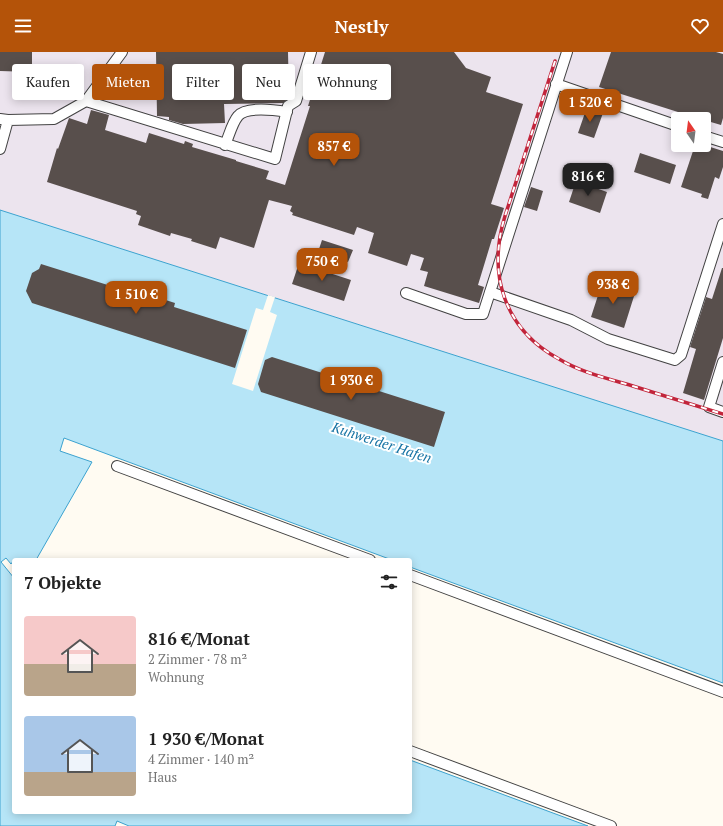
<!DOCTYPE html>
<html lang="de">
<head>
<meta charset="utf-8">
<style>
	:root { --surface:#fff; --page:#f2f2f2; --text:#222; --muted:#767676; --accent:#b45309 }
	body { margin:0; font-family:"PT Serif",serif; background:var(--page); color:var(--text); height:100vh; display:flex; flex-direction:column; font-size:15px; white-space:nowrap }
	* { box-sizing:border-box; margin:0 }
	p { font-size:13px; color:var(--muted) }
	.icon { flex:none; width:22px; height:22px; fill:none; stroke:currentColor; stroke-width:2; stroke-linecap:round; stroke-linejoin:round }
	.map { position:relative; flex:1; overflow:hidden }
	.panel { position:absolute; left:12px; top:506px; width:400px; height:256px; display:flex; flex-direction:column; background:var(--surface); border-radius:4px; box-shadow:0 2px 10px #0003 }
	.panel>* { flex:none }
	.top-card { position:absolute; left:12px; top:12px; width:400px; height:36px; display:flex; gap:8px }
	.needle { width:26px; rotate:346deg }
	.buttons { position:absolute; left:671px; top:60px; display:grid; gap:8px }
	.buttons a { display:grid; place-items:center; width:40px; height:40px; border-radius:4px; background:var(--surface); box-shadow:0 2px 10px #0003; font-size:20px }
	.price { position:absolute; translate:-50% -34px; padding:0 9px; border-radius:8px; background:var(--accent); color:#fff; font-size:13px; line-height:26px; filter:drop-shadow(0 1px 2px #0008) }
	.price::after { content:''; position:absolute; left:50%; top:24px; width:12px; height:9px; margin-left:-6px; background:inherit; clip-path:polygon(0 0,100% 0,50% 100%) }
	.price.current { background:#222; color:#fff }
	ul { padding:0; list-style:none }
	li { display:flex; align-items:center; gap:12px; height:100px; padding:0 12px }
	li span { display:grid; place-items:center; flex:none; width:112px; height:80px; border-radius:4px; color:#555 }
	li>.icon { margin-inline-start:auto }
	span .icon { width:48px; height:48px; fill:#fffc; stroke-width:1 }
	li b { font-size:17px }
	h2 { display:flex; justify-content:space-between; align-items:center; height:48px; padding:0 12px; font-size:17px }
	.chip { padding:0 14px; border-radius:4px; background:var(--surface); box-shadow:0 2px 10px #0003; font-size:14px; line-height:36px }
	.chip.current { background:var(--accent); color:#fff }
	header { display:flex; justify-content:space-between; align-items:center; height:52px; padding:0 12px; background:var(--accent); color:#fff; font-size:18px; font-weight:600 }
	.map>svg:first-child { display:block }
	.industrial { fill:#ece4ee; fill-rule:evenodd }
	.water { fill:#b6e5f7; stroke:#3ca2cf }
	.pier { fill:#fffbf2 }
	.building { fill:#584f4c }
	.lines { fill:none; stroke-linecap:round; stroke-linejoin:round }
	.minor-casing { stroke:#424242; stroke-width:12 }
	.minor { stroke:#fff; stroke-width:10 }
	.rail-casing { stroke:#c2253b; stroke-width:3.5 }
	.rail { stroke:#fff; stroke-width:2; stroke-dasharray:6; stroke-linecap:butt }
	.labels { text-anchor:middle; dominant-baseline:central; stroke-width:4; stroke-linejoin:round; paint-order:stroke }
	.water-label { font-size:14px; font-style:italic; fill:#1673a4; stroke:#fff }
</style>
</head>
<body>
<header><svg class="icon" aria-label="menu" viewBox="0 0 24 24"><path d="M4 6h16M4 12h16M4 18h16"/></svg>Nestly<svg class="icon" aria-label="heart" viewBox="0 0 24 24"><path d="M12 20l-8-8c-3-5 5-10 8-4 3-6 11-1 8 4z"/></svg></header>
<div class="map">
<svg width="723" height="774" viewBox="0 0 723 774">
	<rect width="100%" height="100%" fill="#fffbf2"/>
	<path class="industrial" d="M0,0H723V389L0,158ZM678,67H704V93H678Z"/>
	<path class="water" d="M0,158L723,389V631L410,515V508H392L64,386L60,399L92,410L36,508H14L11,512L6,506L1,510L14,526V760H410V708L588,774H129L117,769L115,774H0Z"/>
	<path class="pier" d="M268,243L275,245L270,260L277,263L253,339L232,332L256,256L263,258Z"/>
	<path class="building" d="M0,0H32V20L0,19Z
		M156,0H288L289,46L283,51L224,52L225,71L183,72L169,68V65L157,64Z
		M325,0H454L466,16L491,25L486,40L523,52L491,152L504,156L494,187H492L478,233L484,235L479,251L424,234L428,220L420,218L424,206L411,202L407,214L368,201L374,181L357,175L354,183L292,163L293,161L290,159L292,154L269,148L254,196L220,185L216,197L191,189L192,187L171,181L170,184L138,173L141,164L136,162L137,159L47,130L57,96L58,97L69,66L87,72L91,58L109,63L105,78L146,91L149,81L184,92L185,89L193,92L192,95L236,108V109L269,119L266,127L285,133L310,54H308Z
		M611,0H716L723,2V66L721,73L704,68V67H700L599,35Z
		M587,55L603,61L594,86L578,81Z
		M695,93H704L723,99V115L719,127L715,125L708,147L701,145L702,142L681,135Z
		M640,101L676,113L670,132L634,120Z
		M576,129L607,140L600,161L569,150Z
		M531,135L543,139L537,159L524,155Z
		M322,188L353,198L348,210L318,200Z
		M299,211L351,228L344,249L292,232Z
		M41,212L149,246L150,243L175,251L174,255L247,278L235,316L32,251L26,239L32,221L39,217Z
		M722,216H723V286L704,348L683,341L696,297L690,295L706,245L712,247Z
		M602,231L635,241L624,276L591,265Z
		M272,305L445,360L434,395L261,340L258,332L265,308Z"/>
	<g class="lines">
		<g class="minor-casing">
			<path id="minor" d="M556,32L678,74
				M86,49L275,107L288,54L296,49L311,0
				M0,67L8,68L54,67L86,49L122,0
				M704,84L723,90
				M225,93C229,84 232,71 238,64C246,54 275,58 287,60
				M0,97L8,68
				M490,240L571,268L608,287L675,308L681,303L723,172
				M406,241L466,262H483L567,0
				M723,310L709,355L723,360
				M117,414L370,508
				M410,523L723,640
				M410,699L611,774"/>
		</g>
		<use href="#minor" class="minor"/>
		<g class="rail-casing">
			<path id="rail" d="M555,9L505,164C487,222 504,277 559,307C582,321 610,327 636,335C665,344 694,353 723,362"/>
		</g>
		<use href="#rail" class="rail"/>
	</g>
	<g class="labels">
		<g class="water-label">
			<text transform="translate(382 390) rotate(18)">Kuhwerder Hafen</text>
		</g>
	</g>
</svg>
<div class="buttons">
<a><svg class="needle" viewBox="-14 -14 28 28"><path d="M0-13l5 13h-10z" fill="#e53935"/><path d="M0 13l5-13h-10z" fill="#767676"/></svg></a>
</div>
<b class="price" style="left:590px;top:71px">1 520 €</b>
<b class="price" style="left:334px;top:115px">857 €</b>
<b class="price current" style="left:588px;top:145px">816 €</b>
<b class="price" style="left:322px;top:230px">750 €</b>
<b class="price" style="left:613px;top:253px">938 €</b>
<b class="price" style="left:136px;top:263px">1 510 €</b>
<b class="price" style="left:351px;top:349px">1 930 €</b>
<div class="top-card">
<a class="chip">Kaufen</a>
<a class="chip current">Mieten</a>
<a class="chip">Filter</a>
<a class="chip">Neu</a>
<a class="chip">Wohnung</a>
</div>
<section class="panel">
<h2>7 Objekte<svg class="icon" aria-label="filters" viewBox="0 0 24 24"><path d="M4 7h16M4 17h16"/><circle cx="9" cy="7" r="2"/><circle cx="15" cy="17" r="2"/></svg></h2>
<ul>
<li><span style="background:linear-gradient(#f6c9c9 60%,#b9a48a 0)"><svg class="icon" aria-label="home" viewBox="0 0 24 24"><path d="M3 11l9-7 9 7M6 9v11h12V9"/></svg></span><div><b>816 €/Monat</b><p>2 Zimmer · 78 m²</p><p>Wohnung</p></div></li>
<li><span style="background:linear-gradient(#a9c7e8 70%,#b9a48a 0)"><svg class="icon" aria-label="home" viewBox="0 0 24 24"><path d="M3 11l9-7 9 7M6 9v11h12V9"/></svg></span><div><b>1 930 €/Monat</b><p>4 Zimmer · 140 m²</p><p>Haus</p></div></li>
</ul>
</section>
</div>
</body>
</html>
